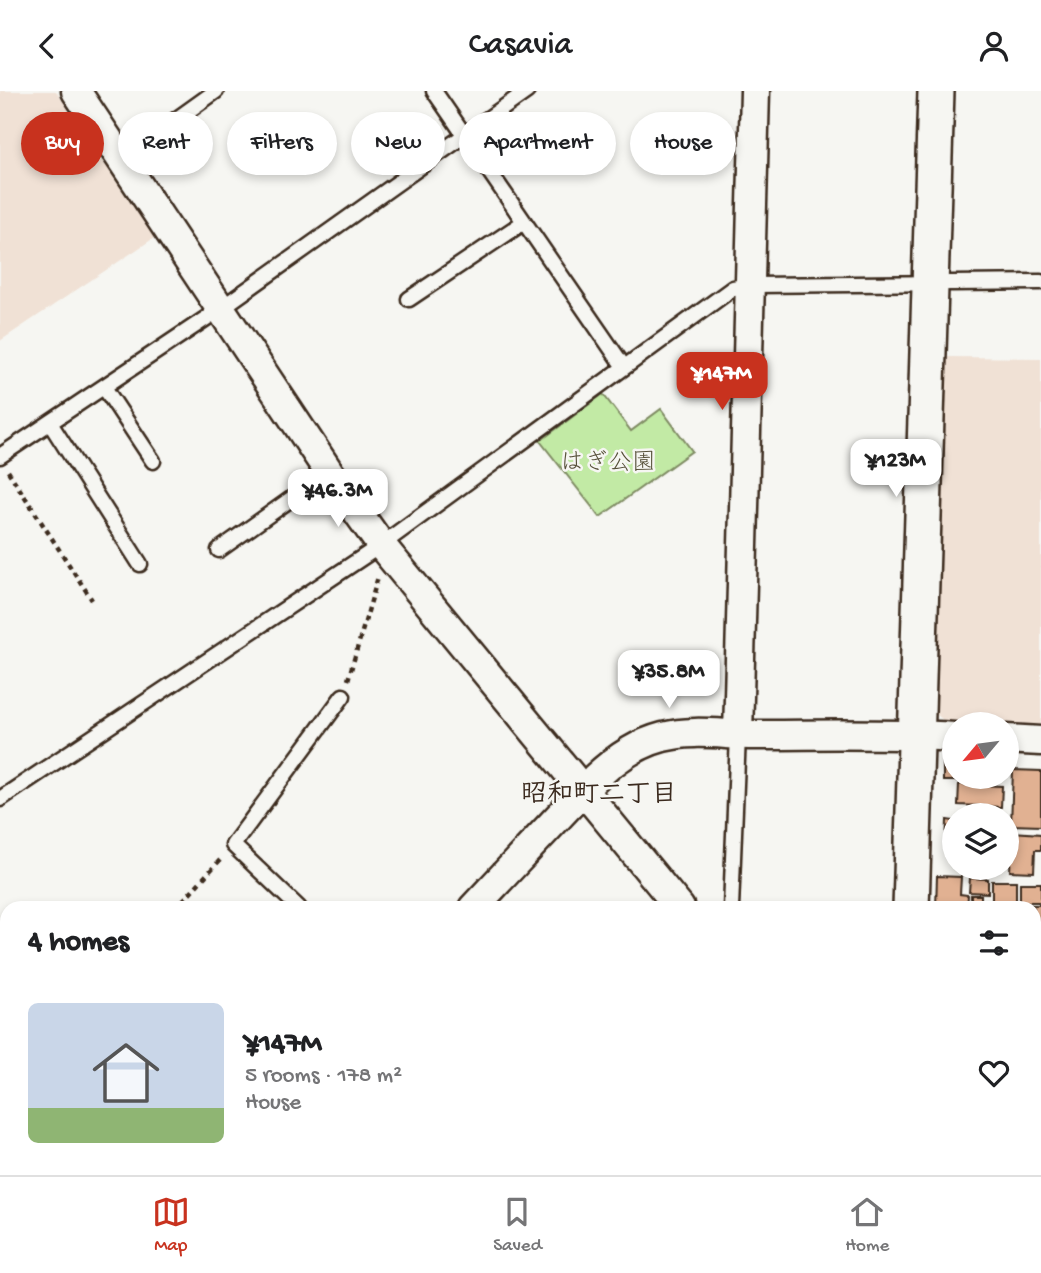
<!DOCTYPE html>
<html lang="en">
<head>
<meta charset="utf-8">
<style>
	:root { --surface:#fff; --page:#f2f2f2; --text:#202124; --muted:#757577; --line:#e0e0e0; --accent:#c8321e }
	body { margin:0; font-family:"Gochi Hand","Klee One",sans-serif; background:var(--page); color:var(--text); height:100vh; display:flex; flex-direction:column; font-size:26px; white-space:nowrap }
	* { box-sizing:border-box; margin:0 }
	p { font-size:23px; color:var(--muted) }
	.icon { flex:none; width:38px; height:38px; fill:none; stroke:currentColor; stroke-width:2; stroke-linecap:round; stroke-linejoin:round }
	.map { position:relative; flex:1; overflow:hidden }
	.side { position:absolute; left:0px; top:810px; width:1041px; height:275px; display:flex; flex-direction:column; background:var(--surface); border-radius:21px 21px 0 0; box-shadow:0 4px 10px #0003 }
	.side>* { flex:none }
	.hud { position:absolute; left:21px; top:21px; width:999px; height:63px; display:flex; gap:14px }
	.needle { width:46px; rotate:241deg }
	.fabs { position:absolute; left:942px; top:621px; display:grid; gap:14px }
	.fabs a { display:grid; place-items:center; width:77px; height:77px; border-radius:50%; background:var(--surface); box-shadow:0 4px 10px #0003; font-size:35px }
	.price { position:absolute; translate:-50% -60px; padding:0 16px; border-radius:14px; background:#fff; color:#222; font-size:23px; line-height:46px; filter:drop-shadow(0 2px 4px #0008) }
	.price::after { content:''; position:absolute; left:50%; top:42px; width:21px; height:16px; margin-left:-10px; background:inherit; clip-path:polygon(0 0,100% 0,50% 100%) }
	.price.on { background:var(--accent); color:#fff }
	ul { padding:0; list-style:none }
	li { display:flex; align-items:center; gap:21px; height:175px; padding:0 28px }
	li span { display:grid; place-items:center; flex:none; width:196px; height:140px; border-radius:10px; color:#555 }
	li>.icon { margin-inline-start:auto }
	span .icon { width:84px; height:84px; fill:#fffc; stroke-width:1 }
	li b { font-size:30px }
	h2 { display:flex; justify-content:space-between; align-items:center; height:84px; padding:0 28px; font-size:30px }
	.chip { padding:0 24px; border-radius:32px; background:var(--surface); box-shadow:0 4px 10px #0003; font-size:24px; line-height:63px }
	.chip.on { background:var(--accent); color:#fff }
	header { display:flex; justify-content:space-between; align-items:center; height:91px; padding:0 28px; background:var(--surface); font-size:32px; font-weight:600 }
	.tabs { display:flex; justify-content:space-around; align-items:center; height:98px; border-top:2px solid var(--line); background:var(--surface); font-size:19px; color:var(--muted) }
	.tabs a { display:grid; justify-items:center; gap:4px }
	.tabs .on { color:var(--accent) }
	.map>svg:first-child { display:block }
	.built { fill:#f0e1d5 }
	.green { fill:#c2eaa5; stroke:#7e8a62; stroke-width:2 }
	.building { fill:#e1b192; stroke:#3b2a1e; stroke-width:2 }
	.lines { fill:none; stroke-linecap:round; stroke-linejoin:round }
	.service-casing { stroke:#3b2a1e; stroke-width:19 }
	.minor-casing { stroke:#3b2a1e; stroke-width:33 }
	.tertiary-casing { stroke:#3b2a1e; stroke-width:40 }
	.path { stroke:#3b2a1e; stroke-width:4.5; stroke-dasharray:5 5; stroke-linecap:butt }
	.service { stroke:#f6f6f2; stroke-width:14 }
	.minor { stroke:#f6f6f2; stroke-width:28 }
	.tertiary { stroke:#f6f6f2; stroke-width:35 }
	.labels { text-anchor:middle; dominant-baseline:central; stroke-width:5; stroke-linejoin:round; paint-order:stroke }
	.park-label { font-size:24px; fill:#565039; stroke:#f6f6f2 }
	.neighbourhood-label { font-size:26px; font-weight:bold; fill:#3b2a1e; stroke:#f6f6f2 }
</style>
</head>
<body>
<header><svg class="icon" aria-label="back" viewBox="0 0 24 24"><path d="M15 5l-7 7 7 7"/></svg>Casavia<svg class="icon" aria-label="person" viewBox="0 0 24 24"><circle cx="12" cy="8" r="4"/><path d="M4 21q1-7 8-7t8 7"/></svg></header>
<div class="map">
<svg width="1041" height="1084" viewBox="0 0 1041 1084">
	<rect width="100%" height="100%" fill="#f6f6f2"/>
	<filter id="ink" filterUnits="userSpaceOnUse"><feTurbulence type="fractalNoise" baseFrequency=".0143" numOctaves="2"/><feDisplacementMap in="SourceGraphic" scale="14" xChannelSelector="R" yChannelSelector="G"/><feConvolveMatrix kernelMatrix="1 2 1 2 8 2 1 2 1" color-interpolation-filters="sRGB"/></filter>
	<g filter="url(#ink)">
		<path class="built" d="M0,0H56L154,147L0,250Z
			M947,266L1041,267V637L1006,636V634H949L936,623Z"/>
		<path class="green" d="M603,303L631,340L661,318L692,360L600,426L540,350Z"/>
		<path class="building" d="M943,656H954V686H961V690H943Z
			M1013,679L1041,680V735L1011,734Z
			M965,686H987V689H965Z
			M959,693L1002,695L1001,716L958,714Z
			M947,729L954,730V758H946Z
			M1012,741L1041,743V759H1035L1034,781L1010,780Z
			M937,785L961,786L960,803L968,804L967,817H936Z
			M970,787L988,788V802L969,801Z
			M992,790H1016V817H992Z
			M1020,792H1041V811H1020Z
			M971,804H981V814L971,813Z
			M1021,814H1041L1040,837H1034V817H1021Z
			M1034,1056L1041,1062V1078L1036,1084H1002L1006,1078H1034Z
			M937,1078H961L953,1084H942Z"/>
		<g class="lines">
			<g class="service-casing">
				<path id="service" d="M434,0L624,276
					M121,68L216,0
					M409,208L524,131
					M104,296L153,370
					M50,332L140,473
					M0,365L220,218L527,0
					M219,459L329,381
					M0,708L381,454L733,197L749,194L1041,191
					M299,817L233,754L343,605
					M731,817L738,644
					M455,1084L458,1078"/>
			</g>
			<g class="minor-casing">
				<path id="minor" d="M76,0L329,381L381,454L680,817
					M738,644L755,0
					M1006,648L1041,650
					M473,817L595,687C615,668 636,653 663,646C694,638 723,644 754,644C821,644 887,642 954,646
					M0,942L7,952
					M1034,973L1041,970
					M91,1078L95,1084
					M222,1084L227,1078"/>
			</g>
			<g class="tertiary-casing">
				<path id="tertiary" d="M911,817L936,0
					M903,1084V1078"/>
			</g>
			<path class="path" d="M8,380L92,509
				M348,589L378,486
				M176,817L221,768"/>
			<use href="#service" class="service"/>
			<use href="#minor" class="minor"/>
			<use href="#tertiary" class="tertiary"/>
		</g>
	</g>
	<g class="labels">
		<g class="park-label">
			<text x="608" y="373">はぎ公園</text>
		</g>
		<g class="neighbourhood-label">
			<text x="599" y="705">昭和町二丁目</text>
		</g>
	</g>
</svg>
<div class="fabs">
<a><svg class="needle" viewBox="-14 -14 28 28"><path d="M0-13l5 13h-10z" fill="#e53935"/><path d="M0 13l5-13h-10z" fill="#757577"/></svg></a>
<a><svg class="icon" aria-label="layers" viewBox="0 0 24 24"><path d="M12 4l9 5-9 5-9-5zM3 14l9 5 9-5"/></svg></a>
</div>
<b class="price on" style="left:722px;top:321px">¥147M</b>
<b class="price" style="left:896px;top:408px">¥123M</b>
<b class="price" style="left:338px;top:438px">¥46.3M</b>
<b class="price" style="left:669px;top:619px">¥35.8M</b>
<div class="hud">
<a class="chip on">Buy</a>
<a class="chip">Rent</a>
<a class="chip">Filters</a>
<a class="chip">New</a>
<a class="chip">Apartment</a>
<a class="chip">House</a>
</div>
<section class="side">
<h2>4 homes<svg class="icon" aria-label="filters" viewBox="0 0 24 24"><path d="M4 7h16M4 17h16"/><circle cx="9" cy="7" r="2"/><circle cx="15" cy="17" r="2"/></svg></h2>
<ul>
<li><span style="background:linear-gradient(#c9d6e8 75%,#8fb573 0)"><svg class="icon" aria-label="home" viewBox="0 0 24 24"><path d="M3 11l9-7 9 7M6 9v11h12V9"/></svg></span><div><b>¥147M</b><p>5 rooms · 178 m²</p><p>House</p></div><svg class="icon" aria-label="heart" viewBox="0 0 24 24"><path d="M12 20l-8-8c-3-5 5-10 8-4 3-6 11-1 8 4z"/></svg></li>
</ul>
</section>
</div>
<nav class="tabs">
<a class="on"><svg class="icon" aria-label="map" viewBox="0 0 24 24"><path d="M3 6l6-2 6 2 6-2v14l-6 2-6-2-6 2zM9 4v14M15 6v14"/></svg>Map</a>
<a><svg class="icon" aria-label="saved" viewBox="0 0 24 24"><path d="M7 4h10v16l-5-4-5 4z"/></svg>Saved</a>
<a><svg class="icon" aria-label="home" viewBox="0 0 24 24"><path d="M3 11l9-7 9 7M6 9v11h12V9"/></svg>Home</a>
</nav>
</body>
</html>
